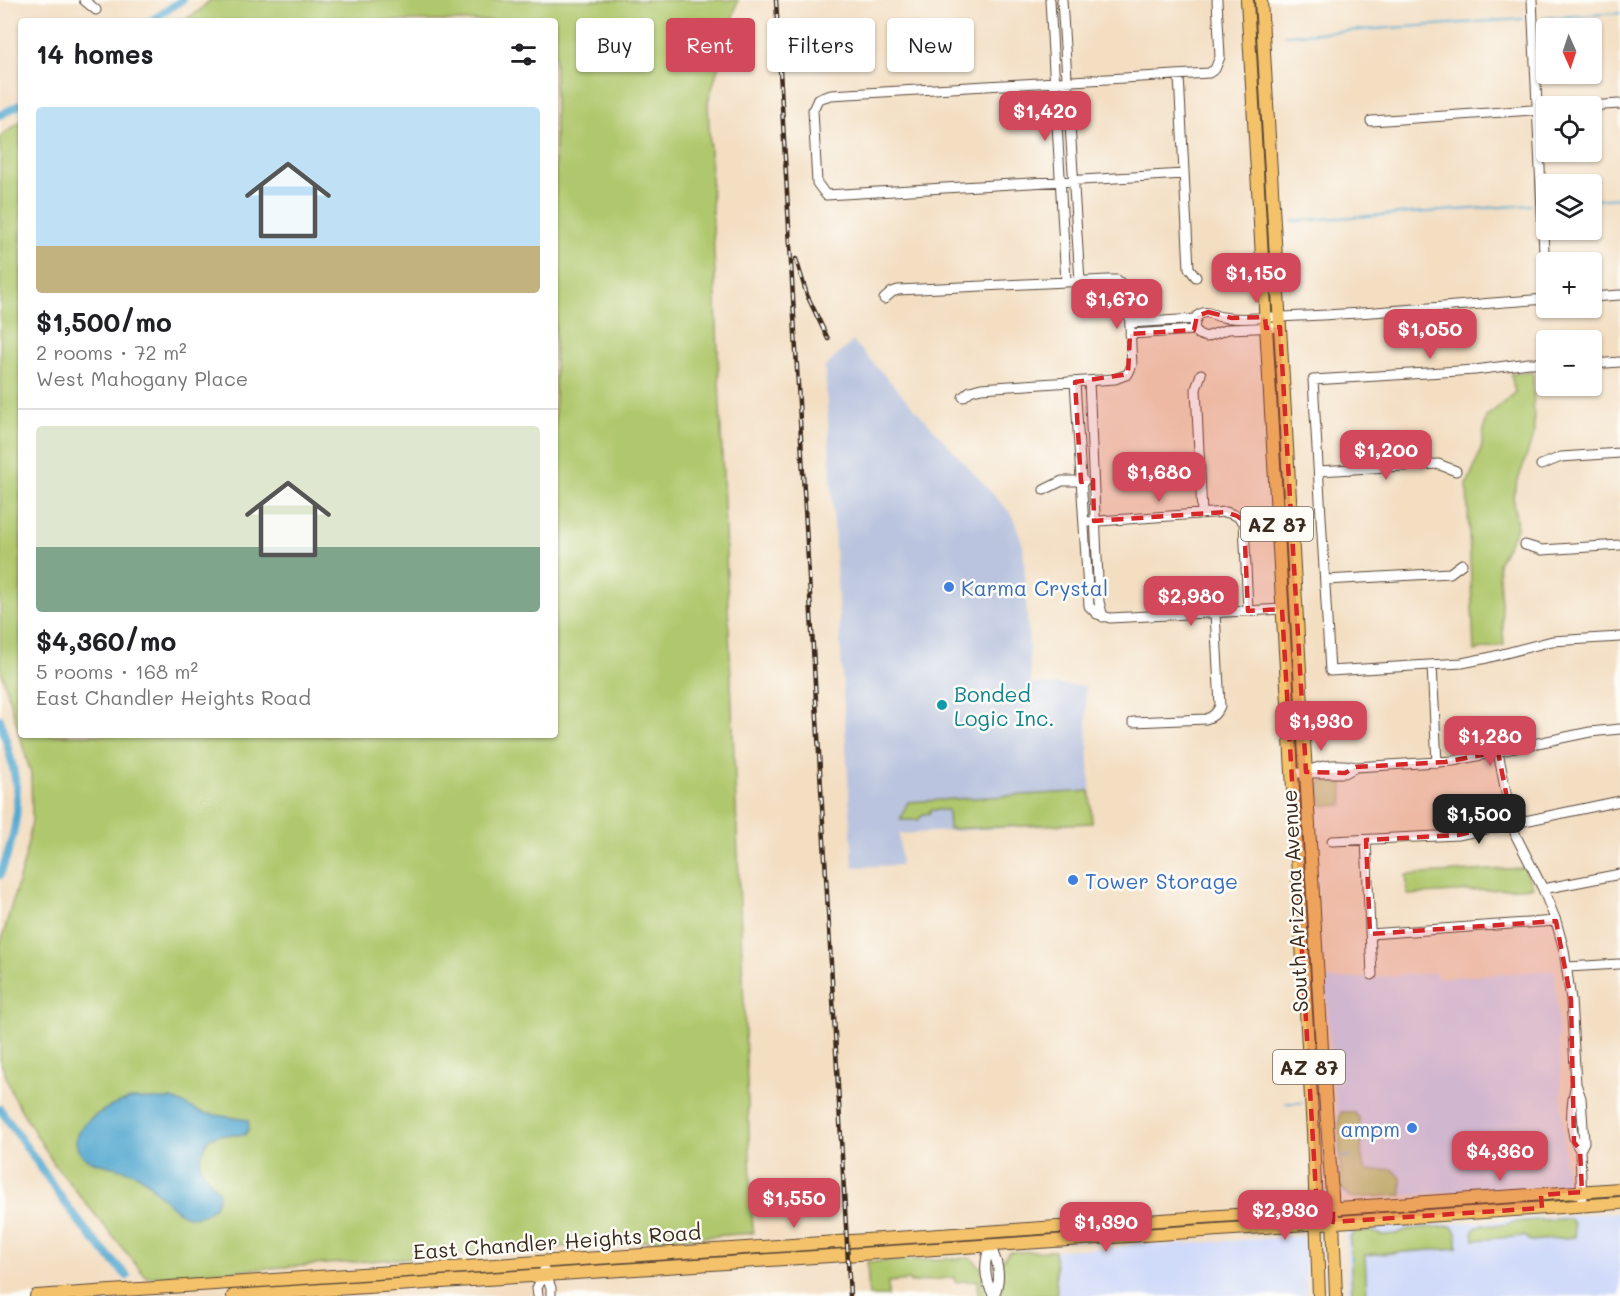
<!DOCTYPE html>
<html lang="en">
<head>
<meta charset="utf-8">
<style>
	:root { --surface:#fff; --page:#f2f2f2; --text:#202124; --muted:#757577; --line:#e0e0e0; --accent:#d1495b }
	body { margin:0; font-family:Mali,sans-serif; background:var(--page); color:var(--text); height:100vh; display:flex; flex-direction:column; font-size:22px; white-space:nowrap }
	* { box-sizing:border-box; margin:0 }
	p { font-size:20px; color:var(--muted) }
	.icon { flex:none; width:33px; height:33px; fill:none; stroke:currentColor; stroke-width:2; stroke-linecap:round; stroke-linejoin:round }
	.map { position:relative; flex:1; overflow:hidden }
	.details { position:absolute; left:18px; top:18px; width:540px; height:720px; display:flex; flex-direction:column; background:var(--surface); border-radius:6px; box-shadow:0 2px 4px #0004 }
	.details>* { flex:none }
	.guide { position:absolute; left:576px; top:18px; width:570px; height:54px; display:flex; gap:12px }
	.needle { width:39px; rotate:177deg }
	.tools { position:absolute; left:1536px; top:18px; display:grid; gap:12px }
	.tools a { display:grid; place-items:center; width:66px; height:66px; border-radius:6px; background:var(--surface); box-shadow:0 2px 4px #0004; font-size:30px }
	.price { position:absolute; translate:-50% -51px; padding:0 14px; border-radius:12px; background:var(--accent); color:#fff; font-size:20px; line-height:39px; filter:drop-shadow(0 2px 3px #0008) }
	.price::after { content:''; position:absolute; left:50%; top:36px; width:18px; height:14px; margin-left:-9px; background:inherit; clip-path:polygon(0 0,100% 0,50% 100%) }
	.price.current { background:#222; color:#fff }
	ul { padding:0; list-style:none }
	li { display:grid; align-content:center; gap:12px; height:318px; padding:0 18px }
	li+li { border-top:2px solid var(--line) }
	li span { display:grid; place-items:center; height:186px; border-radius:6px; color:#555 }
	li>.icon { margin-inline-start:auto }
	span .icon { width:108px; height:108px; fill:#fffc; stroke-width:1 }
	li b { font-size:26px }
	h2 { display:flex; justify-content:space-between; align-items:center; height:72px; padding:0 18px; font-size:26px }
	.tag { padding:0 21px; border-radius:6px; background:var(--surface); box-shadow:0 2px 4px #0004; font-size:21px; line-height:54px }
	.tag.current { background:var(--accent); color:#fff }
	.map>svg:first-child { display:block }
	.built { fill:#d0daf9 }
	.industrial { fill:#bac4de }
	.green { fill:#b0c86d; stroke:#767946; stroke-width:1.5 }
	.water { fill:#54a9d0; stroke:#486a77; stroke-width:1.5 }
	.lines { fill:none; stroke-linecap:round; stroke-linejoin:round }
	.stream { stroke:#54a9d0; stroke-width:2 }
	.canal { stroke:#54a9d0; stroke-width:8 }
	.minor-casing { stroke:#574537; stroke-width:11 }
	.major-casing { stroke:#574537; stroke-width:14 }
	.minor { stroke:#fff; stroke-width:9 }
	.major { stroke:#f4c26a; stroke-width:12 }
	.rail-casing { stroke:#3b2a1e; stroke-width:4.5 }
	.rail { stroke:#fdfcf7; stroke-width:2; stroke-dasharray:7; stroke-linecap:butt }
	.marked { fill:#d62828; fill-opacity:0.2; stroke:#d62828; stroke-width:4.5; stroke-dasharray:12 8; stroke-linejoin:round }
	.shop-dot { fill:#3f7fe0; stroke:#fdfcf7; stroke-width:2 }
	.culture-dot { fill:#0f9aa8; stroke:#fdfcf7; stroke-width:2 }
	.labels { text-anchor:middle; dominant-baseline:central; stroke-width:5; stroke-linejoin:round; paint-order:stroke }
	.shield { fill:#fdfcf7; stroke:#75695f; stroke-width:1.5 }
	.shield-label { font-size:20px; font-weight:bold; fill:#3b2a1e }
	.shop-label { font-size:21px; fill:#366cbe; stroke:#fdfcf7; text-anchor:start }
	.culture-label { font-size:21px; fill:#0d838f; stroke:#fdfcf7; text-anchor:start }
	.street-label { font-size:21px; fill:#3b2a1e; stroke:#fdfcf7 }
</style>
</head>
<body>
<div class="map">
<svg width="1620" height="1296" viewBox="0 0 1620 1296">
	<rect width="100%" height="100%" fill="#fdfcf7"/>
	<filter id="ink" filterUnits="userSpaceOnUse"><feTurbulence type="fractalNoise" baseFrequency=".0167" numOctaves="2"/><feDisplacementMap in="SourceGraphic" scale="12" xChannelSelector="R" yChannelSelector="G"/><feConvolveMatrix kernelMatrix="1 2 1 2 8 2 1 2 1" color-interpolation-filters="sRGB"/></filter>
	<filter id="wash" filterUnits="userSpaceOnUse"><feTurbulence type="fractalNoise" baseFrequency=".008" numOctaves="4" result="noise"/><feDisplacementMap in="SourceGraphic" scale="24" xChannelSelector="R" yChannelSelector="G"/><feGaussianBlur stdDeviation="1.35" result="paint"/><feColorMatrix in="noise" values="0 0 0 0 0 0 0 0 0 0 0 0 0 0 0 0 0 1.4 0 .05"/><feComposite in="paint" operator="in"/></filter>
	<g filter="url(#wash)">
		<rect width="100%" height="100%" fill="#f3dec2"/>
		<path class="built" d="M1555,970L1566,1185L1351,1199L1342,1195L1339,1188L1342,1165L1339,1120L1334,1092L1325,980L1436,973L1437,978Z
			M1620,1212V1296H1348L1346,1239L1347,1231L1354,1227H1396Z
			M1301,1236L1308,1245L1305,1272L1306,1296H1058L1056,1250L1114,1248L1142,1242L1167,1245Z"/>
		<path class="industrial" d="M853,341L1012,515L1023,545L1031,684L1085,686L1092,823L899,834L901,865L853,867L825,367Z"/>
		<path class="green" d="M210,0H738L708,102L753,1233L146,1277L54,1164L14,1098L0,1060V946L25,858L32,820L31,774L0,667V137L21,121V735H555V21H183L199,11Z
			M1533,372L1534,434L1513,495L1517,528L1498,563L1504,645L1474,651L1467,485L1481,450L1486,417L1515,393L1511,374Z
			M1343,779V805L1323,806L1318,786L1322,781Z
			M1090,791L1092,823L949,829L948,810H930V813L923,814L918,820H900L908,802Z
			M1524,868L1533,887L1408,895L1406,875Z
			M1341,1112H1354L1359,1118L1363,1166L1368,1171L1393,1169L1401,1178L1402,1195L1351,1198L1341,1188L1339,1120Z
			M1569,1219L1574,1223L1575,1237L1531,1241L1524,1236L1474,1240L1473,1230L1483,1224C1498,1228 1511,1222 1525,1221C1540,1220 1554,1219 1569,1219Z
			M1451,1226L1457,1233V1248L1365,1255L1367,1296H1352L1350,1239L1353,1232L1369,1231L1383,1235L1396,1234L1409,1229Z
			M1055,1251L1057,1296H1002L1000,1263L1009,1252Z
			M972,1258L981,1268L985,1296H978L977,1280L955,1282L954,1277L910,1283V1280L888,1282V1296H869L867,1262Z"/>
		<path class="water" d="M130,1099H173L203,1113L248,1120L249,1128L245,1135H218L209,1138C193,1167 200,1168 219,1192C219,1200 216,1206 209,1211C180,1233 157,1185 138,1175C123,1167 105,1167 89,1160C84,1158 80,1153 77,1147C69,1123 114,1104 130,1099Z"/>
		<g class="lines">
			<path class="stream" d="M1544,18L1620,13
				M1285,35L1523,19
				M1592,200L1620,198
				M1293,221L1531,205
				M1286,1103H1302
				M1341,1157H1351
				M1350,1259L1353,1258"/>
			<path class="canal" d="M151,21L182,0
				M0,115L21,104
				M0,719C7,745 17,774 17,802C17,827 9,852 0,875
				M0,1109L65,1203L91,1237L127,1276"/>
		</g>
	</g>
	<g filter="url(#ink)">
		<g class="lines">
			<g class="minor-casing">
				<path id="minor" d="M84,0L96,10
					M1050,0L1066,282
					M1062,0L1080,281
					M1532,0L1546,294
					M1179,76L1189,268L1196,277
					M1588,106L1620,104
					M1371,121L1546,109
					M1184,174L826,195L817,183L813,110L818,99L831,95L1209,73L1215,69L1220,57L1217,0
					M1592,297L1620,295
					M884,299L892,292L898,290L1108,280H1117L1128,289L1132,365L1128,374L1115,379L981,388L970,391L963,397
					M1130,323L1196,319
					M1280,327L1228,329L1206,337L1198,334L1194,327L1197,316C1208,308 1212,316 1222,317C1239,320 1256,318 1273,317C1364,315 1455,305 1546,299
					M1130,334L1196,330
					M1546,363H1529L1475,370L1313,380L1330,671L1462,663L1487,658L1552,641L1620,637
					M1592,364L1620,362
					M1201,374L1196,389L1202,514
					M1089,381L1099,602L1103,617
					M1075,382L1089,606L1097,614L1110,618L1282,609
					M1541,465L1561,457L1620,453
					M1319,471L1438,464L1456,471
					M1044,490L1062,481H1084
					M1085,522L1226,512L1237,516L1244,522L1248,611
					M1525,545L1542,550L1620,545
					M1326,580L1450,573L1462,564
					M1432,666L1437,763
					M1133,722L1206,719C1213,717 1217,713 1220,706L1215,613
					M1498,752L1512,823L1516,836L1543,889L1556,921L1564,950L1571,1000L1576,1084L1581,1098L1584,1142L1580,1150L1582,1206
					M1306,772C1322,764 1339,763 1356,767L1453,761L1590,732L1620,729
					M1292,773H1345L1356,767
					M1366,840L1372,975
					M1332,841L1458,835L1620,801
					M1543,889L1620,874
					M1370,934L1556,921
					M1568,967L1619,964
					M1576,1084C1571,1104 1568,1134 1580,1150
					M990,1246C983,1264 984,1280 994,1296
					M990,1246C998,1261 1002,1279 994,1295
					M544,1270L551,1288V1296
					M538,1296L537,1288L544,1274"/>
			</g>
			<g class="major-casing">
				<path id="major" d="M1247,0L1313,1132L1319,1296
					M1261,0L1322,1049L1332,1195L1336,1296
					M36,1296L1620,1189
					M233,1296L1620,1203"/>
			</g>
			<use href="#minor" class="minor"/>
			<use href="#major" class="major"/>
			<g class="rail-casing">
				<path id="rail" d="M776,0L850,1296
					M796,259L807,295L828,339"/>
			</g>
			<use href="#rail" class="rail"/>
		</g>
	</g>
	<path class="marked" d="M1208,312L1232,318L1265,317L1266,328L1280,327L1306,772L1345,773L1356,767L1445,762L1498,752L1512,823L1458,835L1366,840L1370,934L1556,921L1571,1000L1574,1142L1580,1150L1582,1192L1541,1195L1542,1208L1333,1222V1209L1317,1210L1282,609L1248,611L1244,521L1237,516L1226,512L1094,521L1093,480L1081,482L1075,382L1128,374L1130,334L1194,330L1197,316Z"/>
	<g class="shop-dot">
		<circle cx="949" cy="587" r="6"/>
		<circle cx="1073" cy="880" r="6"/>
		<circle cx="1412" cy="1128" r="6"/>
	</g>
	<circle class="culture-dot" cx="942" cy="705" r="6"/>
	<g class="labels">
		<g class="shield">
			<rect x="1241" y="507" width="72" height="34" rx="4.5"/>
			<rect x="1273" y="1050" width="72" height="34" rx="4.5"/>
		</g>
		<g class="shield-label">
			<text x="1277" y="524">AZ 87</text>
			<text x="1309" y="1067">AZ 87</text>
		</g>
		<g class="shop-label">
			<text x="961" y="587">Karma Crystal</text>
			<text x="1085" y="880">Tower Storage</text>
			<text x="1400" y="1128" text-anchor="end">ampm</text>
		</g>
		<g class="culture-label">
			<text x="954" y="693">Bonded<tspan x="954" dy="24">Logic Inc.</tspan></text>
		</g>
		<g class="street-label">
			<text transform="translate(1294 901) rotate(-93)">South Arizona Avenue</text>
			<text transform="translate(557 1241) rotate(-4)">East Chandler Heights Road</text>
		</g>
	</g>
</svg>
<div class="tools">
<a><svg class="needle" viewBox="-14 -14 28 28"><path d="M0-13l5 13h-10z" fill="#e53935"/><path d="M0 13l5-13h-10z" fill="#757577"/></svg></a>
<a><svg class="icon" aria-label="locate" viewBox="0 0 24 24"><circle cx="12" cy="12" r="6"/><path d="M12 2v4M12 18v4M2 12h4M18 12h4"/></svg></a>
<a><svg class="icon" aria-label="layers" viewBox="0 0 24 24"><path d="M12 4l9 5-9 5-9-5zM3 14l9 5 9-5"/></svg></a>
<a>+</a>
<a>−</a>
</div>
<b class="price" style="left:1045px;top:142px">$1,420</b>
<b class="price" style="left:1256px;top:304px">$1,150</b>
<b class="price" style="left:1117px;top:330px">$1,670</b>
<b class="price" style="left:1430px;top:360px">$1,050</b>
<b class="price" style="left:1386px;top:481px">$1,200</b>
<b class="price" style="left:1159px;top:503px">$1,680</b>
<b class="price" style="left:1191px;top:627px">$2,980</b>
<b class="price" style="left:1321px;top:752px">$1,930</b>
<b class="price" style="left:1490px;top:767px">$1,280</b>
<b class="price current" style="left:1479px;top:845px">$1,500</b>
<b class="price" style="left:1500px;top:1182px">$4,360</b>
<b class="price" style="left:794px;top:1229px">$1,550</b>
<b class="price" style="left:1285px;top:1241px">$2,930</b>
<b class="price" style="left:1106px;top:1253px">$1,390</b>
<div class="guide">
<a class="tag">Buy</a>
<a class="tag current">Rent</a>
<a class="tag">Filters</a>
<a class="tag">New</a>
</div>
<section class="details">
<h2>14 homes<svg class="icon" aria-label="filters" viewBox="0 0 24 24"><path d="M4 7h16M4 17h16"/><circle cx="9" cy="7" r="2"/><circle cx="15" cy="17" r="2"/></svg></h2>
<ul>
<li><span style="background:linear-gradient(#bfe0f5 75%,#c2b280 0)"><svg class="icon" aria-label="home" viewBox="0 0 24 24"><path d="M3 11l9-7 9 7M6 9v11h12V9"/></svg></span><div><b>$1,500/mo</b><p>2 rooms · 72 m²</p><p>West Mahogany Place</p></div></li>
<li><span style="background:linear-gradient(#dfe7d0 65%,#7fa58c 0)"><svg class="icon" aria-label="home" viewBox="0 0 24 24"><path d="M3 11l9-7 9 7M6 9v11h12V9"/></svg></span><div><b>$4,360/mo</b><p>5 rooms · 168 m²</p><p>East Chandler Heights Road</p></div></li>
</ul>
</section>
</div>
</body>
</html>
